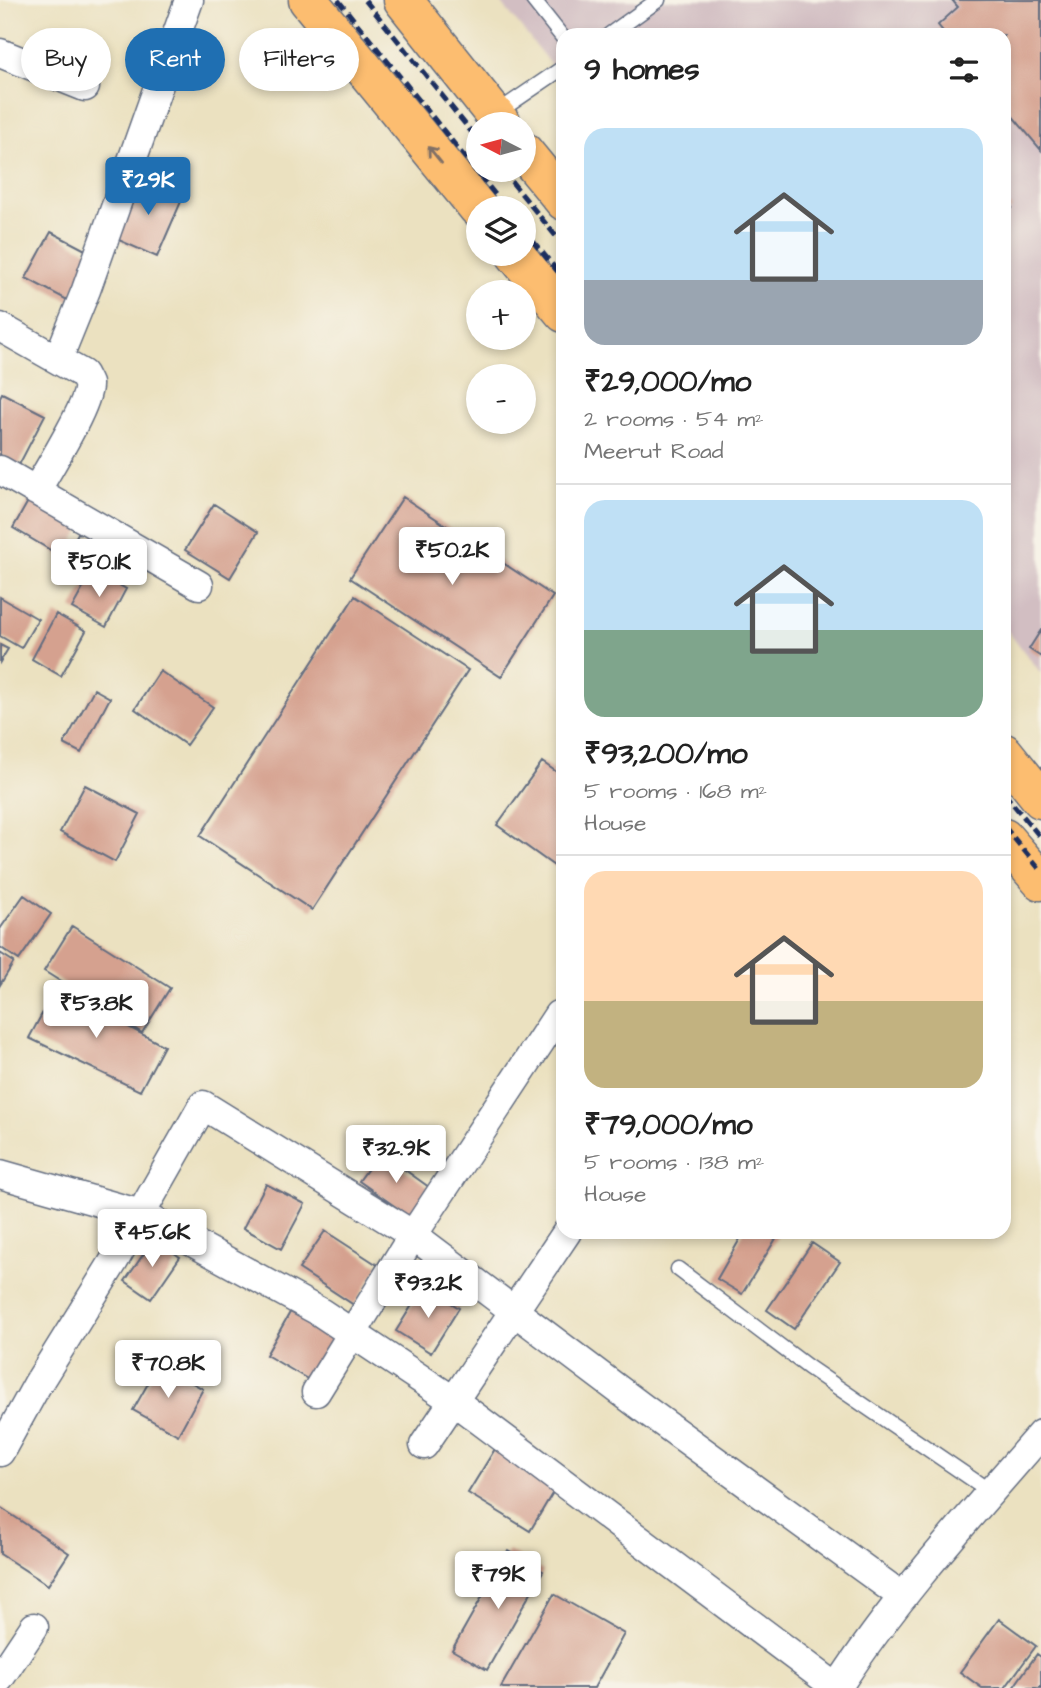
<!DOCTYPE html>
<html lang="en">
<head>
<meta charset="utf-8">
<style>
	:root { --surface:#fff; --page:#f6f6f6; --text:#222; --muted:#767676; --line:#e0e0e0; --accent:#1f6fb2 }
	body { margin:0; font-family:"Architects Daughter",sans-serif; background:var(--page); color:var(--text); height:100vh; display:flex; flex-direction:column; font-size:26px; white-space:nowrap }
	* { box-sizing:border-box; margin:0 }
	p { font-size:23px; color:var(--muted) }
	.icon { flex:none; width:38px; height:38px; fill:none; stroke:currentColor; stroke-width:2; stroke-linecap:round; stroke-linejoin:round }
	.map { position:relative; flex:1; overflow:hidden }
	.panel { position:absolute; left:556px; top:28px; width:455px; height:1211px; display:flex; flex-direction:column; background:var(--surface); border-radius:21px; box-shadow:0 4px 10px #0003 }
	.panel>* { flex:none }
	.banner { position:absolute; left:21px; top:28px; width:430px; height:63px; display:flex; gap:14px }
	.needle { width:46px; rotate:276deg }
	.tools { position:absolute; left:466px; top:112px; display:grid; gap:14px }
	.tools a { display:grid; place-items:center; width:70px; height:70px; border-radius:50%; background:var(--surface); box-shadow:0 4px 10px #0003; font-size:35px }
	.price { position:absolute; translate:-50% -60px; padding:0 16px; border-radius:7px; background:#fff; color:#222; font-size:23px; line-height:46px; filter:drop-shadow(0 2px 4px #0008) }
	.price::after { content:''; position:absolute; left:50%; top:42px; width:21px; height:16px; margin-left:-10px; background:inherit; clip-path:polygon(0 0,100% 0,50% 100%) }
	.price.on { background:var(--accent); color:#fff }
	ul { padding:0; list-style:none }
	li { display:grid; align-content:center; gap:14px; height:371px; padding:0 28px }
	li+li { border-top:2px solid var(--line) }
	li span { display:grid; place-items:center; height:217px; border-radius:21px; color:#555 }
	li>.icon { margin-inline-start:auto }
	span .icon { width:126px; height:126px; fill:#fffc; stroke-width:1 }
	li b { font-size:30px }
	h2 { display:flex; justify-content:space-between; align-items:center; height:84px; padding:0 28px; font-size:30px }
	.pill { padding:0 24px; border-radius:32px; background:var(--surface); box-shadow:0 4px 10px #0003; font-size:24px; line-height:63px }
	.pill.on { background:var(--accent); color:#fff }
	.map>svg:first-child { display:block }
	.industrial { fill:#d2bec2 }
	.building { fill:#d5a18f }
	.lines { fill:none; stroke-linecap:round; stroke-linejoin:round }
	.lane-casing { stroke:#646d80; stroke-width:17 }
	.street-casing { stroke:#646d80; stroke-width:31 }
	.primary-casing { stroke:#646d80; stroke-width:41 }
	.lane { stroke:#fff; stroke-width:14 }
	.street { stroke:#fff; stroke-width:28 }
	.primary { stroke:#fcbd6f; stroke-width:38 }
	.rail { stroke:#1b2f5e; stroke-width:5; stroke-dasharray:10 5; stroke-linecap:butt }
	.oneway { stroke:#806f66 }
</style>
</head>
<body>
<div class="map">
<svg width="1041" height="1688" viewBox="0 0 1041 1688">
	<rect width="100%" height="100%" fill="#f7f3e8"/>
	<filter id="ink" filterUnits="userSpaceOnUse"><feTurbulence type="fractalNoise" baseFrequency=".0143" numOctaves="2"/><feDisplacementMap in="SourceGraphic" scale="14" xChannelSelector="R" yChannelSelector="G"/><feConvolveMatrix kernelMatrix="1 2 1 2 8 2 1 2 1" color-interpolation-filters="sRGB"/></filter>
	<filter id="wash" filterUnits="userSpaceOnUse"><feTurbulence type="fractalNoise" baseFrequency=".00686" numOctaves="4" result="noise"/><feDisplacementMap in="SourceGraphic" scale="28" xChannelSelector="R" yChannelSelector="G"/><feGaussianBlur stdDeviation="1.57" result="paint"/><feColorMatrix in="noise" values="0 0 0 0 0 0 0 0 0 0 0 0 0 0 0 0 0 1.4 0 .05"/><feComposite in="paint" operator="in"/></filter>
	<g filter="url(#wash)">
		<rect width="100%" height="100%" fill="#ebe1c0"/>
		<path class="industrial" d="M499,0H1041V673L1005,628L1004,35H564L563,80Z"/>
		<g id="blocks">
			<path class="building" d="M952,0H1041V150L1004,106V35H946L938,25L958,7Z
				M139,177L183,197L157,257L112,237Z
				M1004,200L1012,208L1004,214Z
				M51,232L93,254L69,301L26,278Z
				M2,393L45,415L19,465L0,455V397Z
				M403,497L553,596L501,677L350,578Z
				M30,498L81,528L64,558L13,528Z
				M214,504L258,532L230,578L185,550Z
				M93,570L126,589L106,627L72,608Z
				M355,596L468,670L312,910L200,836Z
				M0,597L38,619L21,648L0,636Z
				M56,614L86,631L61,676L32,659Z
				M1041,630V657L1029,649Z
				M0,645L8,649L0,662Z
				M160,671L213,707L186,745L135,709Z
				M94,689L110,698L81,753L64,744Z
				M542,762L564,777V873L497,825Z
				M85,785L140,814L115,862L60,832Z
				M24,895L51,914L19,960L0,947V929Z
				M72,926L170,988L142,1033L44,971Z
				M0,953L14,962L0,985Z
				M56,988L164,1046L140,1091L29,1038Z
				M380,1152L433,1190L413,1219L359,1181Z
				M266,1184L305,1204L281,1249L243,1228Z
				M325,1231L379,1266L354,1305L299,1269Z
				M744,1232H780L742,1294L717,1279Z
				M154,1239L180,1257L151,1299L125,1281Z
				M812,1243L840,1262L794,1329L767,1310Z
				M424,1286L459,1308L431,1353L396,1331Z
				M292,1309L337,1336L311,1381L266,1355Z
				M159,1364L203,1389L178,1435L133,1410Z
				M495,1449L556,1487L530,1531L468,1493Z
				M0,1507L69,1553L48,1585L0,1554Z
				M508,1551L543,1571L487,1670L452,1650Z
				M554,1594L624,1634L594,1688H503L501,1687Z
				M999,1619L1036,1646L1005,1688H982L960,1672Z
				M1037,1654L1041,1657V1688H1013Z"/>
		</g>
	</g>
	<g filter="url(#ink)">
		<use href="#blocks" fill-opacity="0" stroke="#646d80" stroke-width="2"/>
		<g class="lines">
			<g class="lane-casing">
				<path id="lane" d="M533,0L564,39
					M609,35L658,0
					M495,114L564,67
					M678,1269L808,1367L991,1492"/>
			</g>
			<g class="street-casing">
				<path id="street" d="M0,53L85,87
					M0,327L83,374C85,378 87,381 88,384C91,401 46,473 36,491
					M58,359L86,290L189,0
					M0,470L199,585
					M0,1174L141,1214L320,1312L454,1401L837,1688
					M316,1392L413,1235L558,1015
					M424,1445L567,1232
					M0,1452L37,1385L114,1261L203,1105L413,1235L643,1408L903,1597
					M0,1678L34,1627
					M837,1688C896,1597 970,1516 1041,1434"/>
			</g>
			<g class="primary-casing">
				<path id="primary" d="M308,0L478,208
					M403,0L502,124
					M523,151L564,201
					M515,254L564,313
					M1004,753L1041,799
					M1004,838L1041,881"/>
			</g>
			<use href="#lane" class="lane"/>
			<use href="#street" class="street"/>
			<use href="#primary" class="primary"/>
			<path class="rail" d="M338,0L506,208
				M365,0L478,140
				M502,170L564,246
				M523,229L564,279
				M1004,793L1041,838
				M1004,826L1041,871"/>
		</g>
		<defs><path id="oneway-shaft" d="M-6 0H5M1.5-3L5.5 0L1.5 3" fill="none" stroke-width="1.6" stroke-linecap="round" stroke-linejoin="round" transform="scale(1.75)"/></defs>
		<use class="oneway" href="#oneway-shaft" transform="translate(435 155) rotate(-129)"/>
	</g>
</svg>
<div class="tools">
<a><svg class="needle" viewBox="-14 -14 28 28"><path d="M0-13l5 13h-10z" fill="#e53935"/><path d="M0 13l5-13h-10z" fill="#767676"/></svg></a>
<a><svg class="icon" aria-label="layers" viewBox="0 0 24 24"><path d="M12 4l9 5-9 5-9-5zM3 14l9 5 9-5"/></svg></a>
<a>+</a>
<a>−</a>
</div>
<b class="price on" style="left:148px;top:217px">₹29K</b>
<b class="price" style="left:452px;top:587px">₹50.2K</b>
<b class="price" style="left:99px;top:599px">₹50.1K</b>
<b class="price" style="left:96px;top:1040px">₹53.8K</b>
<b class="price" style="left:396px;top:1185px">₹32.9K</b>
<b class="price" style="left:152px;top:1269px">₹45.6K</b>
<b class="price" style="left:428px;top:1320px">₹93.2K</b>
<b class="price" style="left:168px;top:1400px">₹70.8K</b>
<b class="price" style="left:498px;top:1611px">₹79K</b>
<div class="banner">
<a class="pill">Buy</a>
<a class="pill on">Rent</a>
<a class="pill">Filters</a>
</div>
<section class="panel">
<h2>9 homes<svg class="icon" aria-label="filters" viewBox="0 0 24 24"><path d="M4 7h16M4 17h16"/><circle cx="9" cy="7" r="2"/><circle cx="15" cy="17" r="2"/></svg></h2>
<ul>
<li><span style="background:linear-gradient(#bfe0f5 70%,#9aa5b1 0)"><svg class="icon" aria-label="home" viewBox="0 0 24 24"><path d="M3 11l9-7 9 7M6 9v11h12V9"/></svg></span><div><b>₹29,000/mo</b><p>2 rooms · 54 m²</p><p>Meerut Road</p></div></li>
<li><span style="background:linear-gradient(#bfe0f5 60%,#7fa58c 0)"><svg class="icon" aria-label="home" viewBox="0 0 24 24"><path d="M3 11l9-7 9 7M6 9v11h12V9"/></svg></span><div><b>₹93,200/mo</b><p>5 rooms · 168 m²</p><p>House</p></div></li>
<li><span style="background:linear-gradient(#ffd9b3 60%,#c2b280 0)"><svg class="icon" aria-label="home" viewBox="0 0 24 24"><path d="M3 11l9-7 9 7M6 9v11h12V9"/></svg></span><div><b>₹79,000/mo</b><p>5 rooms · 138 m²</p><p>House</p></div></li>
</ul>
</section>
</div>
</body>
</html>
